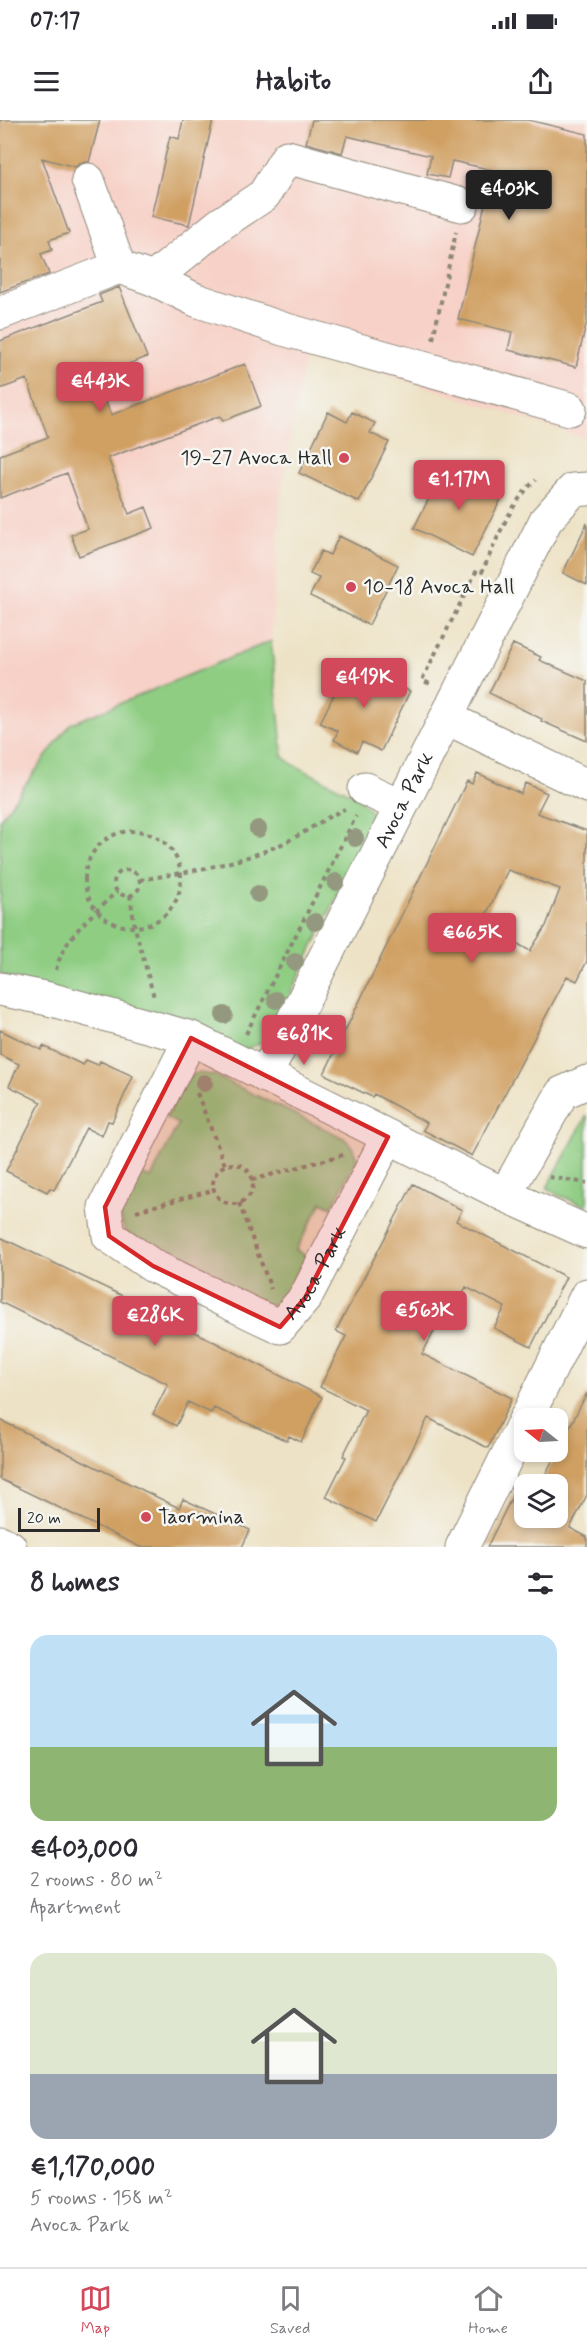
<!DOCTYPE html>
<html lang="en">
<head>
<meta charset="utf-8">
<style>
	:root { --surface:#fff; --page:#f7f7f7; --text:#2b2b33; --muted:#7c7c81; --line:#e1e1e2; --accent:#d1495b }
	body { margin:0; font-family:Mynerve,sans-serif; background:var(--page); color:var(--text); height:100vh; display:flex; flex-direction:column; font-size:22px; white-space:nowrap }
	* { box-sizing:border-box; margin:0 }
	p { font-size:20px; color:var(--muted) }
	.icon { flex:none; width:33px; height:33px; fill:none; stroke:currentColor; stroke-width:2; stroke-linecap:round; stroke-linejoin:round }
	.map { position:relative; height:1427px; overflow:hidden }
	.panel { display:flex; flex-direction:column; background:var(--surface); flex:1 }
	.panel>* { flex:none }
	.needle { width:39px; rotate:288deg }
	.tools { position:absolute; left:514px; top:1288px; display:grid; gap:12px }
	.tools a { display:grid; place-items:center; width:54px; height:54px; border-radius:12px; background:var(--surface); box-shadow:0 3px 9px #0003; font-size:30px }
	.scale { position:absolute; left:18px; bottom:15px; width:82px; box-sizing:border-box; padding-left:6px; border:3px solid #2b2b2b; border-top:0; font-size:16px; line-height:21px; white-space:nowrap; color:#2b2b2b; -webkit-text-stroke:4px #f6f6f2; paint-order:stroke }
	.price { position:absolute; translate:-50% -51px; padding:0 14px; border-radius:6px; background:var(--accent); color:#fff; font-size:20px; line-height:39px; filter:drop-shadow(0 2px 3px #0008) }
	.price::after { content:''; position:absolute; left:50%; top:36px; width:18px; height:14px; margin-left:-9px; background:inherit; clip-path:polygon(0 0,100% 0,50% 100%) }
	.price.on { background:#222; color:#fff }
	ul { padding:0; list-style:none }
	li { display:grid; align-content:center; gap:12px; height:318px; padding:0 30px }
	li span { display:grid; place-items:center; height:186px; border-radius:18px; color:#555 }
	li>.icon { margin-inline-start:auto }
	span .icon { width:108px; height:108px; fill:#fffc; stroke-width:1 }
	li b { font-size:26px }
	h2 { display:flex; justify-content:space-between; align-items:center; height:72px; padding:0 30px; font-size:26px }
	.status { display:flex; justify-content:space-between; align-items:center; height:42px; padding:0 30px; background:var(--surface); direction:ltr }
	.status svg { height:16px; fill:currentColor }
	header { display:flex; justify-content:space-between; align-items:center; height:78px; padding:0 30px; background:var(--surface); font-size:27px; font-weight:800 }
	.tab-bar { display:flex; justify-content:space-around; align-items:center; height:84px; border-top:2px solid var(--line); background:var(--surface); font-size:16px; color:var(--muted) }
	.tab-bar a { display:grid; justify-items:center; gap:3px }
	.tab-bar .on { color:var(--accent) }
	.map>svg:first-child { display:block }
	.built { fill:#f7d1c7 }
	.green { fill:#8fcd83; stroke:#5d7c57; stroke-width:1.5 }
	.building { fill:#d0a063; fill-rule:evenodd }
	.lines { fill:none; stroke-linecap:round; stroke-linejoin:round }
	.minor-casing { stroke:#8c8678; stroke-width:35 }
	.path { stroke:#8c8678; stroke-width:4; stroke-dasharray:4.5 4.5; stroke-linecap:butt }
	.minor { stroke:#fff; stroke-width:33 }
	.tree { fill:#93987f }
	.marked { fill:#d62828; fill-opacity:0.2; stroke:#d62828; stroke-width:4.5; stroke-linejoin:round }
	.poi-dot { fill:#d1495b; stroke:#f6f6f2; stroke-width:2 }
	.labels { text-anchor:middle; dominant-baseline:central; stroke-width:5; stroke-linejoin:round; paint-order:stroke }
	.poi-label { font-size:21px; fill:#2b2b2b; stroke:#f6f6f2; text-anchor:start }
	.street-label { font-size:21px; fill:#2b2b2b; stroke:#f6f6f2 }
</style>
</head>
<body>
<div class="status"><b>07:17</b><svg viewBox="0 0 49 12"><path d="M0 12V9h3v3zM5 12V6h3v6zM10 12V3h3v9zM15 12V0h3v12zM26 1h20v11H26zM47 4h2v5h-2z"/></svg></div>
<header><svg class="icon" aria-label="menu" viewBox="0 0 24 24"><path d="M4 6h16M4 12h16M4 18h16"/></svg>Habito<svg class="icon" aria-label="share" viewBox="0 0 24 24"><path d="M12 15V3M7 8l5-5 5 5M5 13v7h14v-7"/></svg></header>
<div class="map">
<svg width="587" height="1427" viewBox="0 0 587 1427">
	<rect width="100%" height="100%" fill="#f6f6f2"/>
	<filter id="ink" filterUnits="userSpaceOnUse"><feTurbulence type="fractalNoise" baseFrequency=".0167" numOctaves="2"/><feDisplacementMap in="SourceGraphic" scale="12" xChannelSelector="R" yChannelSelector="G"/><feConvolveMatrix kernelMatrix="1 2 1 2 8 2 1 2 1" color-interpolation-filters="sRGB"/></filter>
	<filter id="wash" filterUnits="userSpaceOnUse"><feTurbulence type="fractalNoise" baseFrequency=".008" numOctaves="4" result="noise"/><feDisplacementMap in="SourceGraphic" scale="24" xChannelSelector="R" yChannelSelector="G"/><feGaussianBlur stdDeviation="1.35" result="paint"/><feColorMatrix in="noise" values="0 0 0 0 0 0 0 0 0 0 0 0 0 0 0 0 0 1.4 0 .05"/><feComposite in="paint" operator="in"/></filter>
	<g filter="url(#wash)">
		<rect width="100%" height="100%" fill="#ede2c5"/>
		<path class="built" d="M0,0H587V319L306,228L281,373L271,521L70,604L0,699Z"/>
		<path class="green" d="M271,521L283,636L292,644L359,678L375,697L273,910L264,922L244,930L0,854V699L70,604Z
			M197,953L214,955L344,1018L352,1027L357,1039L332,1087L322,1082L296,1130L306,1136L287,1175C281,1181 274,1185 265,1186L125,1112L119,1092L138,1053L151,1058L178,1004L166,998L187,958Z
			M587,995V1086L558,1075L547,1068Z"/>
		<g id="blocks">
			<path class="building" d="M0,0H100L89,42L81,43L75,47L42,38L69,113L49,120L52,130L41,134L49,154L0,172Z
				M183,0H213L189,105L151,97L170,16L179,19Z
				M312,0H528L587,14V201L576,247L508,230L512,212L458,199L493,50L452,41L448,58L427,54L431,36L347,16L342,33L306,23Z
				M119,167L147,237L95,256L111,295L245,244L261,286L223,301L220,296L108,338L129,394L146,387L154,408L79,436L71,415L88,409L67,353L0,378V335L48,317L27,259L0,269V221L102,182L99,175Z
				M328,292L347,302L352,292L375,303L370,313L389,322L359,382L299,353Z
				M444,348L461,357L466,348L488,359L484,367L502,377L472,437L414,408Z
				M587,403V465L563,453Z
				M339,416L398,445L369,505L310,476L319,458L310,454L321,431L330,435Z
				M513,524L541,537L539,540L587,561V621L541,601L542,599L489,573Z
				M350,542L410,571L381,631L362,622L357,632L334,620L338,611L320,603Z
				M477,653L521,674L526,663L547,673L537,693L587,711V841L577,861L567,856L472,1036L423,1010L427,1003L374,974L372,977L324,954L467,661L472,664ZM508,750L560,769L546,806L530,831L482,803Z
				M0,910L41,930L43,926L83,945L86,940L98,945L100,941L133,956L112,1002L108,1001L102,1016L86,1008L54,1070L50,1068L47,1072L6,1051L41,982L9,966L19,944L0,935Z
				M413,1064L462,1090L456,1101L566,1157L531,1227L494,1208L505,1187L466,1167L454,1190L448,1186L422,1234L512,1278L488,1328L428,1298L376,1402L326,1377L346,1337L343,1336L366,1290L320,1267L346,1216L336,1211Z
				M0,1117L156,1192L322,1277L301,1322L289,1316L287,1321L214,1288L211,1293L188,1282L176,1306L153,1294L168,1264L0,1182Z
				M587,1273V1375L570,1408L587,1417V1427H487L520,1361L527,1365H525V1398H558V1365H540Z
				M0,1300L179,1388L183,1379L250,1410L242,1427H140L0,1359Z"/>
		</g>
	</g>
	<g filter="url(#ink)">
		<use href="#blocks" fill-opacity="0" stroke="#8c8678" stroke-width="1.5"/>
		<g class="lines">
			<g class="minor-casing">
				<g id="minor">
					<path d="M88,60L119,147"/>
					<path d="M153,159L219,105L264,75L287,37L462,85"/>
					<path d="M0,193L119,147L153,159L196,180L283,209L570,289"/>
					<path d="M447,598L587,666"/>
					<path d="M365,669L401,686"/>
					<path d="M0,869L49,879L191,918L505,1075L587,1112"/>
					<path id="s1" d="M191,918L105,1087L109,1116L153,1146L280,1207L305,1178L388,1017"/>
					<path id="s2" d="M265,956L546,400L573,370L587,369"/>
					<path d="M505,1075L562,973L587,962"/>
					<path d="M526,1299L587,1175"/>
					<path d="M0,1422L10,1427"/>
					<path d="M462,1427L525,1300"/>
				</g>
			</g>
			<path class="path" d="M433,219L456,112
				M427,564L428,563L422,560L477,450L482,452C497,420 509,384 536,360
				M85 759a48 48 0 1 1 96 0a48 48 0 1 1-96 0Z
				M114 763a13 13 0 1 1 26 0a13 13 0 1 1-26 0Z
				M140,760C188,752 239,744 284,723C305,713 324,698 345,689
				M130,775L135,808L154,877
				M56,850C64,816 93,795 117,771
				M246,914L356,696
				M197,973L225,1045
				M213 1064a20 20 0 1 1 40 0a20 20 0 1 1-40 0Z
				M549,1057L587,1063
				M252,1060L346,1034
				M239,1083L271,1169
				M136,1091L214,1070"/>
			<use href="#minor" class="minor"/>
		</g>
		<g class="tree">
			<circle cx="258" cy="709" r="9"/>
			<circle cx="355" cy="718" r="9"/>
			<circle cx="336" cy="762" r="9"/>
			<circle cx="258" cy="774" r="9"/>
			<circle cx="315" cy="802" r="9"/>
			<circle cx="295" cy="842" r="9"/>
			<circle cx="276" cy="880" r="9"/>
			<circle cx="224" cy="895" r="9"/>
			<circle cx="204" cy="963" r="9"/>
		</g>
	</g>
	<path class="marked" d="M191,918L388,1017L305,1178L280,1207L153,1146L109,1116L105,1087Z"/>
	<g class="poi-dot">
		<circle cx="344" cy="338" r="6"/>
		<circle cx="351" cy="467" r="6"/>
		<circle cx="146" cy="1397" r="6"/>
	</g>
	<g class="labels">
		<g class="poi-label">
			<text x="332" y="338" text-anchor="end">19-27 Avoca Hall</text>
			<text x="363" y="467">10-18 Avoca Hall</text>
			<text x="158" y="1397">Taormina</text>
		</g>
		<g class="street-label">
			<text stroke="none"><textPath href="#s2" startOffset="309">Avoca Park</textPath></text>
			<text stroke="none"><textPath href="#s1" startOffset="478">Avoca Park</textPath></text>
		</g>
	</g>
</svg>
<div class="tools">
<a><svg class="needle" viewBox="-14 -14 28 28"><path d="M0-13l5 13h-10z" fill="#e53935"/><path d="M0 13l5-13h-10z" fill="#7c7c81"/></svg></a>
<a><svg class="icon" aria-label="layers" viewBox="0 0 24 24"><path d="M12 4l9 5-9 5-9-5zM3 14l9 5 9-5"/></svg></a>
</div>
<div class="scale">20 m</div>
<b class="price on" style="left:509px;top:101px">€403K</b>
<b class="price" style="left:100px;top:293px">€443K</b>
<b class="price" style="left:459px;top:391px">€1.17M</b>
<b class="price" style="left:364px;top:589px">€419K</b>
<b class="price" style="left:472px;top:844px">€665K</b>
<b class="price" style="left:304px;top:946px">€681K</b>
<b class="price" style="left:424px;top:1222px">€563K</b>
<b class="price" style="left:155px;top:1227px">€286K</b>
</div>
<section class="panel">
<h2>8 homes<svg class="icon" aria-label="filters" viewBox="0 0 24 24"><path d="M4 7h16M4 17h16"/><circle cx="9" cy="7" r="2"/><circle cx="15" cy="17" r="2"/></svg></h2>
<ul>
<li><span style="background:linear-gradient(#bfe0f5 60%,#8fb573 0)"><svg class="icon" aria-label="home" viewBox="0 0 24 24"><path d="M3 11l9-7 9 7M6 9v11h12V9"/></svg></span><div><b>€403,000</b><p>2 rooms · 80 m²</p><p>Apartment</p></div></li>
<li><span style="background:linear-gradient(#dfe7d0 65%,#9aa5b1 0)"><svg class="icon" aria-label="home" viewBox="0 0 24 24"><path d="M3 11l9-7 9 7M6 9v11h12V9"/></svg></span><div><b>€1,170,000</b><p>5 rooms · 158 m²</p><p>Avoca Park</p></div></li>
</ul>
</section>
<nav class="tab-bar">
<a class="on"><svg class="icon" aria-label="map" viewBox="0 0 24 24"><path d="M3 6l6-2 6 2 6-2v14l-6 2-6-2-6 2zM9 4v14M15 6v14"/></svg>Map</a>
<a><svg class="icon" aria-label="saved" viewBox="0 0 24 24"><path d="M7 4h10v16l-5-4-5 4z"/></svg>Saved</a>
<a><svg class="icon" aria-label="home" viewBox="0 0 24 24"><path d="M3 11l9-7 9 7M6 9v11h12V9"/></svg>Home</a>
</nav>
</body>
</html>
